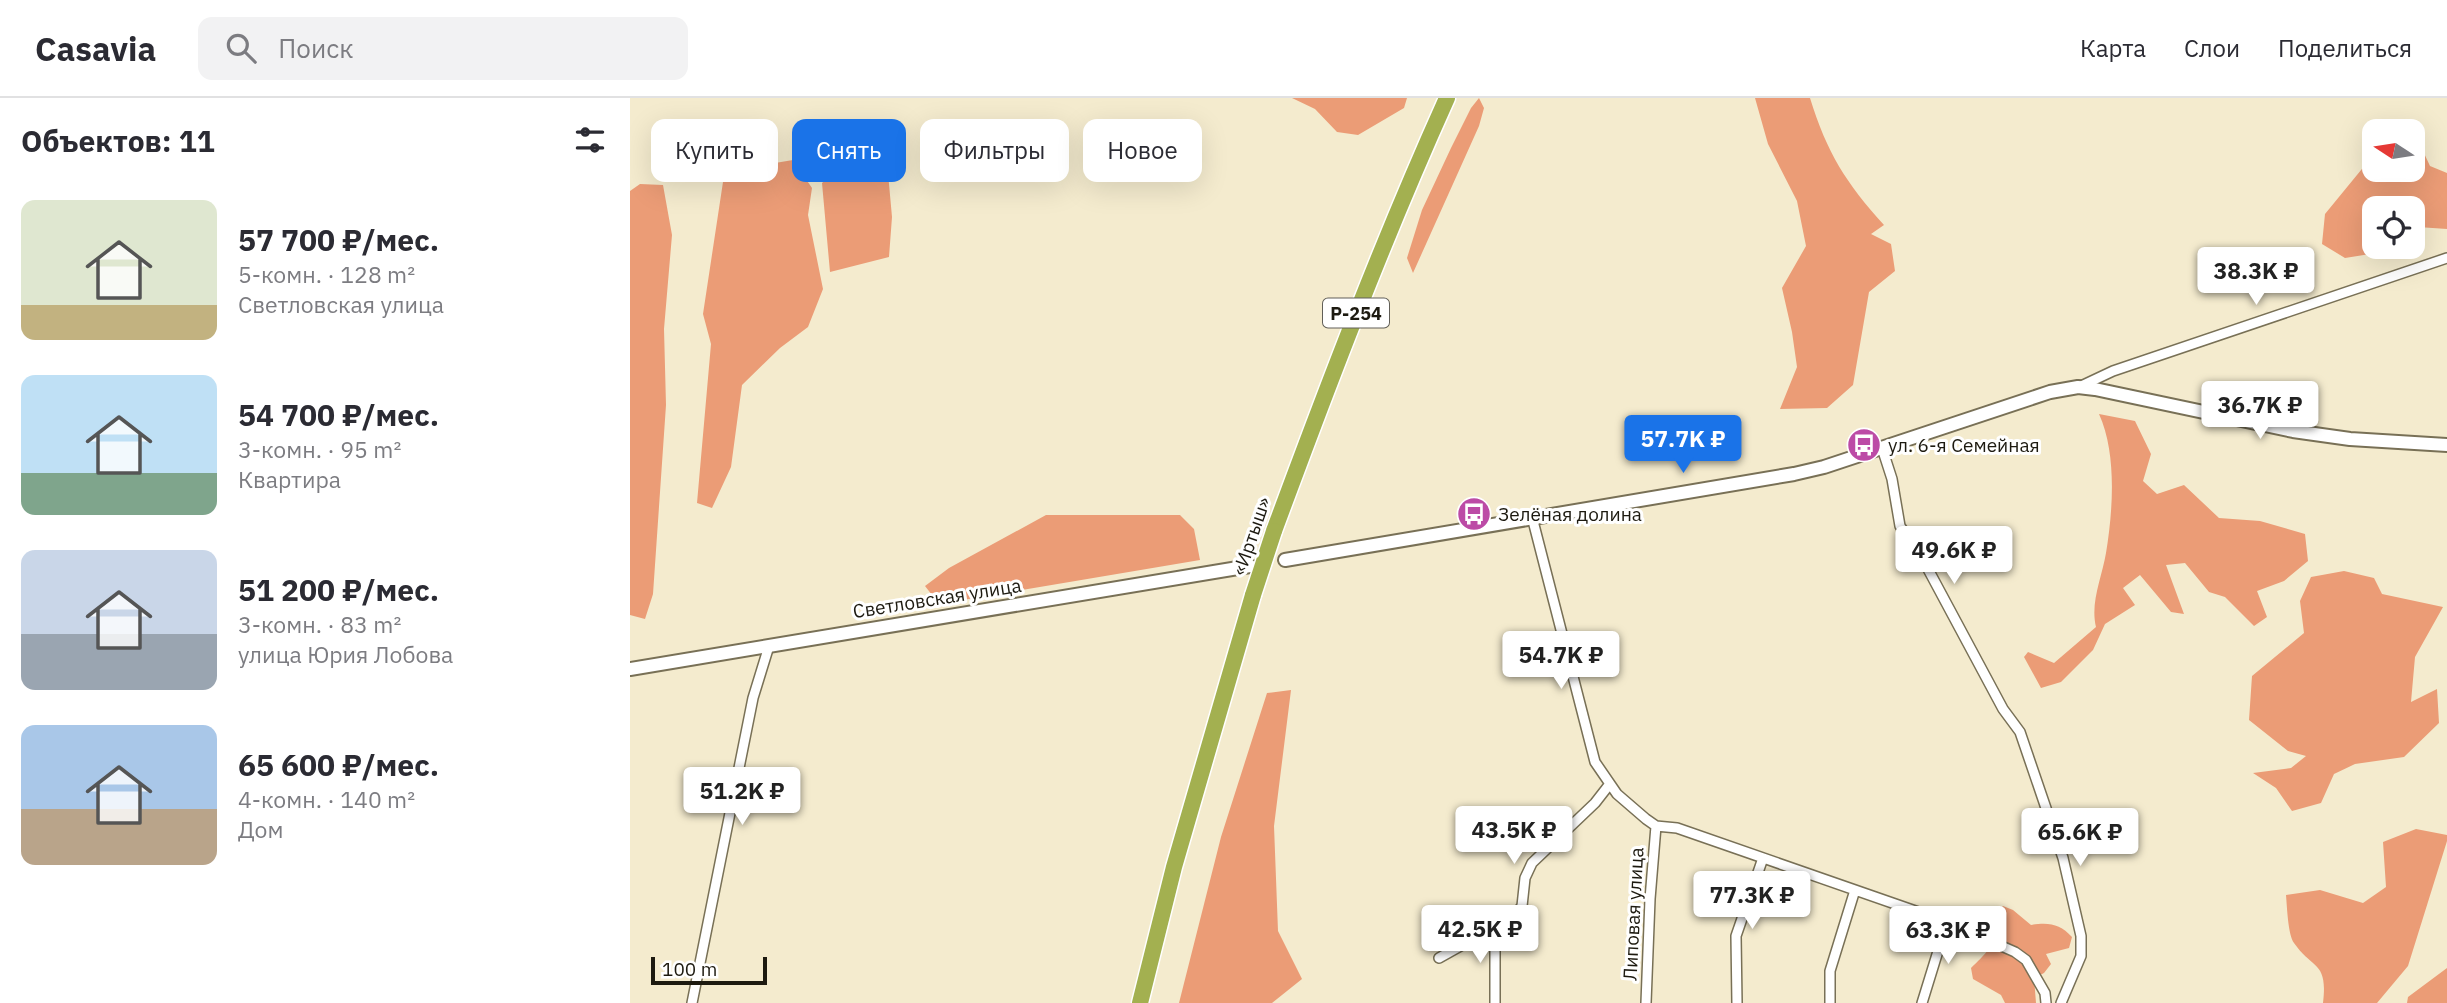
<!DOCTYPE html>
<html lang="ru">
<head>
<meta charset="utf-8">
<style>
	:root { --surface:#fff; --page:#f2f2f3; --text:#2b2b33; --muted:#7c7c81; --line:#e1e1e2; --accent:#1a73e8 }
	body { margin:0; font-family:"IBM Plex Sans",sans-serif; background:var(--page); color:var(--text); height:100vh; display:flex; flex-direction:column; font-size:26px; white-space:nowrap }
	* { box-sizing:border-box; margin:0 }
	p { font-size:23px; color:var(--muted) }
	.icon { flex:none; width:38px; height:38px; fill:none; stroke:currentColor; stroke-width:2; stroke-linecap:round; stroke-linejoin:round }
	.map { position:relative; flex:1; overflow:hidden }
	.side { display:flex; flex-direction:column; background:var(--surface); width:630px }
	.side>* { flex:none }
	.top-card { position:absolute; left:21px; top:21px; width:665px; height:63px; display:flex; gap:14px }
	.needle { width:46px; rotate:282deg }
	.fabs { position:absolute; left:1732px; top:21px; display:grid; gap:14px }
	.fabs a { display:grid; place-items:center; width:63px; height:63px; border-radius:14px; background:var(--surface); box-shadow:0 7px 28px #0002; font-size:35px }
	.scale { position:absolute; left:21px; bottom:18px; width:116px; box-sizing:border-box; padding-left:7px; border:4px solid #1d1a10; border-top:0; font-size:19px; line-height:24px; white-space:nowrap; color:#1d1a10; -webkit-text-stroke:5px #fff; paint-order:stroke }
	.price { position:absolute; translate:-50% -60px; padding:0 16px; border-radius:7px; background:#fff; color:#222; font-size:23px; line-height:46px; filter:drop-shadow(0 2px 4px #0008) }
	.price::after { content:''; position:absolute; left:50%; top:42px; width:21px; height:16px; margin-left:-10px; background:inherit; clip-path:polygon(0 0,100% 0,50% 100%) }
	.price.active { background:var(--accent); color:#fff }
	ul { padding:0; list-style:none }
	li { display:flex; align-items:center; gap:21px; height:175px; padding:0 21px }
	li span { display:grid; place-items:center; flex:none; width:196px; height:140px; border-radius:14px; color:#555 }
	li>.icon { margin-inline-start:auto }
	span .icon { width:84px; height:84px; fill:#fffc; stroke-width:1 }
	li b { font-size:30px }
	h2 { display:flex; justify-content:space-between; align-items:center; height:84px; padding:0 21px; font-size:30px }
	.pill { padding:0 24px; border-radius:14px; background:var(--surface); box-shadow:0 7px 28px #0002; font-size:24px; line-height:63px }
	.pill.active { background:var(--accent); color:#fff }
	header { display:flex; align-items:center; gap:42px; box-sizing:border-box; height:98px; padding:0 35px; background:var(--surface); border-bottom:2px solid var(--line) }
	header strong { font-size:33px }
	nav { display:flex; gap:38px; margin-inline-start:auto; font-size:24px }
	.search { width:490px; height:63px; background:var(--page); display:flex; align-items:center; gap:18px; box-sizing:border-box; padding:0 24px; border-radius:14px; color:var(--muted); font-size:26px }
	main { display:flex; flex:1; min-height:0 }
	.map>svg:first-child { display:block }
	.forest { fill:#eb9c76; fill-rule:evenodd }
	.lines { fill:none; stroke-linecap:round; stroke-linejoin:round }
	.street-casing { stroke:#787056; stroke-width:12 }
	.secondary-casing { stroke:#787056; stroke-width:16 }
	.highway-casing { stroke:#fff; stroke-width:19 }
	.street { stroke:#fff; stroke-width:9 }
	.secondary { stroke:#fff; stroke-width:12 }
	.highway { stroke:#a3b050; stroke-width:16 }
	.highway-bridge-casing { stroke:#fff; stroke-width:19; stroke-linecap:butt }
	.highway-bridge { stroke:#a3b050; stroke-width:16 }
	.labels { text-anchor:middle; dominant-baseline:central; stroke-width:6; stroke-linejoin:round; paint-order:stroke }
	.shield { fill:#fff; stroke:#615f58; stroke-width:2 }
	.shield-label { font-size:18px; font-weight:bold; fill:#1d1a10 }
	.poi-label { font-size:19px; fill:#1d1a10; stroke:#fff; text-anchor:start }
	.street-label { font-size:19px; fill:#1d1a10; stroke:#fff }
</style>
</head>
<body>
<header>
<strong>Casavia</strong>
<div class="search"><svg class="icon" aria-label="search" viewBox="0 0 24 24"><circle cx="10" cy="10" r="6"/><path d="M15 15l6 6"/></svg>Поиск</div>
<nav><a>Карта</a><a>Слои</a><a>Поделиться</a></nav>
</header>
<main>
<section class="side">
<h2>Объектов: 11<svg class="icon" aria-label="filters" viewBox="0 0 24 24"><path d="M4 7h16M4 17h16"/><circle cx="9" cy="7" r="2"/><circle cx="15" cy="17" r="2"/></svg></h2>
<ul>
<li><span style="background:linear-gradient(#dfe7d0 75%,#c2b280 0)"><svg class="icon" aria-label="home" viewBox="0 0 24 24"><path d="M3 11l9-7 9 7M6 9v11h12V9"/></svg></span><div><b>57 700 ₽/мес.</b><p>5-комн. · 128 m²</p><p>Светловская улица</p></div></li>
<li><span style="background:linear-gradient(#bfe0f5 70%,#7fa58c 0)"><svg class="icon" aria-label="home" viewBox="0 0 24 24"><path d="M3 11l9-7 9 7M6 9v11h12V9"/></svg></span><div><b>54 700 ₽/мес.</b><p>3-комн. · 95 m²</p><p>Квартира</p></div></li>
<li><span style="background:linear-gradient(#c9d6e8 60%,#9aa5b1 0)"><svg class="icon" aria-label="home" viewBox="0 0 24 24"><path d="M3 11l9-7 9 7M6 9v11h12V9"/></svg></span><div><b>51 200 ₽/мес.</b><p>3-комн. · 83 m²</p><p>улица Юрия Лобова</p></div></li>
<li><span style="background:linear-gradient(#a9c7e8 60%,#b9a48a 0)"><svg class="icon" aria-label="home" viewBox="0 0 24 24"><path d="M3 11l9-7 9 7M6 9v11h12V9"/></svg></span><div><b>65 600 ₽/мес.</b><p>4-комн. · 140 m²</p><p>Дом</p></div></li>
</ul>
</section>
<div class="map">
<svg width="1817" height="905" viewBox="0 0 1817 905">
	<rect width="100%" height="100%" fill="#f4ebce"/>
	<path class="forest" d="M662,0H777L774,10L728,37L707,34L685,11Z
		M849,0L854,10L849,28L783,175L777,160L792,112L821,50L841,10Z
		M1125,0H1180C1197,55 1216,85 1254,127L1241,136L1261,146L1265,173L1239,194L1223,287L1197,310L1150,311L1167,269L1162,234L1152,190L1176,148L1167,103L1138,46Z
		M1783,42L1792,51L1800,68L1817,75V131L1788,129L1790,148L1715,160L1692,146L1695,116L1745,55V72H1783ZM1745,110H1783V149H1745Z
		M240,43L257,64L262,119L259,159L200,174L192,85Z
		M163,62L182,90L178,117L193,191L178,229L150,250L112,287L101,369L82,410L67,405L81,246L73,216L93,84L133,67Z
		M10,86L33,87L42,137L34,231L36,307L23,496L15,521L0,517V93Z
		M1469,316L1505,323L1521,356L1513,383L1527,396L1554,387L1589,420L1630,423L1675,436L1678,463L1654,483L1627,493L1637,519L1624,528L1595,499L1579,494L1555,465L1536,467L1554,516L1541,514L1510,477L1493,490L1505,507L1475,526L1463,552L1431,584L1411,590L1394,559L1398,554L1424,565L1466,529C1460,505 1472,479 1476,455C1483,413 1487,355 1469,316Z
		M416,417H550L564,431L570,462L309,506L295,488L319,470Z
		M1714,473L1744,480L1752,496L1813,509L1785,559L1781,604L1807,591L1809,625L1774,659L1725,666L1704,676L1691,705L1662,713L1646,690L1623,675L1661,670L1676,658L1658,653L1619,622L1622,578L1674,535L1670,503L1681,479Z
		M661,592L644,728L648,833L672,881L642,905H549L591,739L637,595Z
		M1786,731L1817,737V743L1778,868L1747,905H1693C1698,863 1683,872 1664,845C1658,837 1657,808 1656,797L1690,792L1733,805L1756,789L1753,744Z
		M1373,808L1383,812L1401,827C1419,824 1430,826 1442,839L1439,850L1416,856L1421,866L1414,875L1404,880L1406,905H1375L1371,897L1343,881L1341,870C1358,854 1373,839 1364,815Z
		M1817,870V905H1777L1778,899Z"/>
	<g class="lines">
		<g class="street-casing">
			<path id="street" d="M1449,289L1483,273L1817,160
				M1252,350L1262,381L1270,428L1291,458L1373,611L1390,634L1433,760L1451,838V858L1431,905
				M902,419L965,664L987,696L1016,721L1026,728L1047,730L1317,824L1385,854L1396,862L1415,895L1416,905
				M809,860L884,818L892,808L895,780L902,765L965,705L979,687
				M62,905L123,600L139,548
				M865,905V829
				M1016,905L1020,801L1026,728
				M1107,905L1106,838L1133,760
				M1200,905V873L1225,792
				M1292,905L1317,824"/>
		</g>
		<g class="secondary-casing">
			<path id="secondary" d="M655,462L1164,376L1194,369L1420,294L1448,289L1465,291L1663,333L1720,341L1817,347
				M0,571L620,468"/>
		</g>
		<g class="highway-casing">
			<path id="highway" d="M644,433C698,287 753,142 817,0
				M510,905L544,769L623,497"/>
		</g>
		<use href="#street" class="street"/>
		<use href="#secondary" class="secondary"/>
		<use href="#highway" class="highway"/>
		<g class="highway-bridge-casing">
			<path id="highway-bridge" d="M623,497L644,433"/>
		</g>
		<use href="#highway-bridge" class="highway-bridge"/>
	</g>
	<defs>
		<g id="bus-disc" transform="scale(1.75)"><circle r="9.5" fill="#bc4ba6" stroke="#fff"/><path d="M-5-6H5V4H4V6H2V4H-2V6H-4V4H-5ZM-3.5-4V0h7V-4ZM-3.5 1.2v1.5H-2V1.2ZM2 1.2v1.5H3.5V1.2Z" fill="#fff"/></g>
	</defs>
	<g fill-rule="evenodd">
		<use href="#bus-disc" x="1234" y="347"/>
		<use href="#bus-disc" x="844" y="416"/>
	</g>
	<g class="labels">
		<rect class="shield" x="693" y="200.5" width="66" height="29" rx="5"/>
		<g class="shield-label">
			<text x="726" y="215">Р-254</text>
		</g>
		<g class="poi-label">
			<text x="1258" y="347">ул. 6-я Семейная</text>
			<text x="868" y="416">Зелёная долина</text>
		</g>
		<g class="street-label">
			<text transform="translate(621 438) rotate(-71)">«Иртыш»</text>
			<text transform="translate(307 500) rotate(-9)">Светловская улица</text>
			<text transform="translate(1003 816) rotate(-87)">Липовая улица</text>
		</g>
	</g>
</svg>
<div class="fabs">
<a><svg class="needle" viewBox="-14 -14 28 28"><path d="M0-13l5 13h-10z" fill="#e53935"/><path d="M0 13l5-13h-10z" fill="#7c7c81"/></svg></a>
<a><svg class="icon" aria-label="locate" viewBox="0 0 24 24"><circle cx="12" cy="12" r="6"/><path d="M12 2v4M12 18v4M2 12h4M18 12h4"/></svg></a>
</div>
<div class="scale">100 m</div>
<b class="price" style="left:1626px;top:209px">38.3K ₽</b>
<b class="price" style="left:1630px;top:343px">36.7K ₽</b>
<b class="price active" style="left:1053px;top:377px">57.7K ₽</b>
<b class="price" style="left:1324px;top:488px">49.6K ₽</b>
<b class="price" style="left:931px;top:593px">54.7K ₽</b>
<b class="price" style="left:112px;top:729px">51.2K ₽</b>
<b class="price" style="left:884px;top:768px">43.5K ₽</b>
<b class="price" style="left:1450px;top:770px">65.6K ₽</b>
<b class="price" style="left:1122px;top:833px">77.3K ₽</b>
<b class="price" style="left:850px;top:867px">42.5K ₽</b>
<b class="price" style="left:1318px;top:868px">63.3K ₽</b>
<div class="top-card">
<a class="pill">Купить</a>
<a class="pill active">Снять</a>
<a class="pill">Фильтры</a>
<a class="pill">Новое</a>
</div>
</div>
</main>
</body>
</html>
